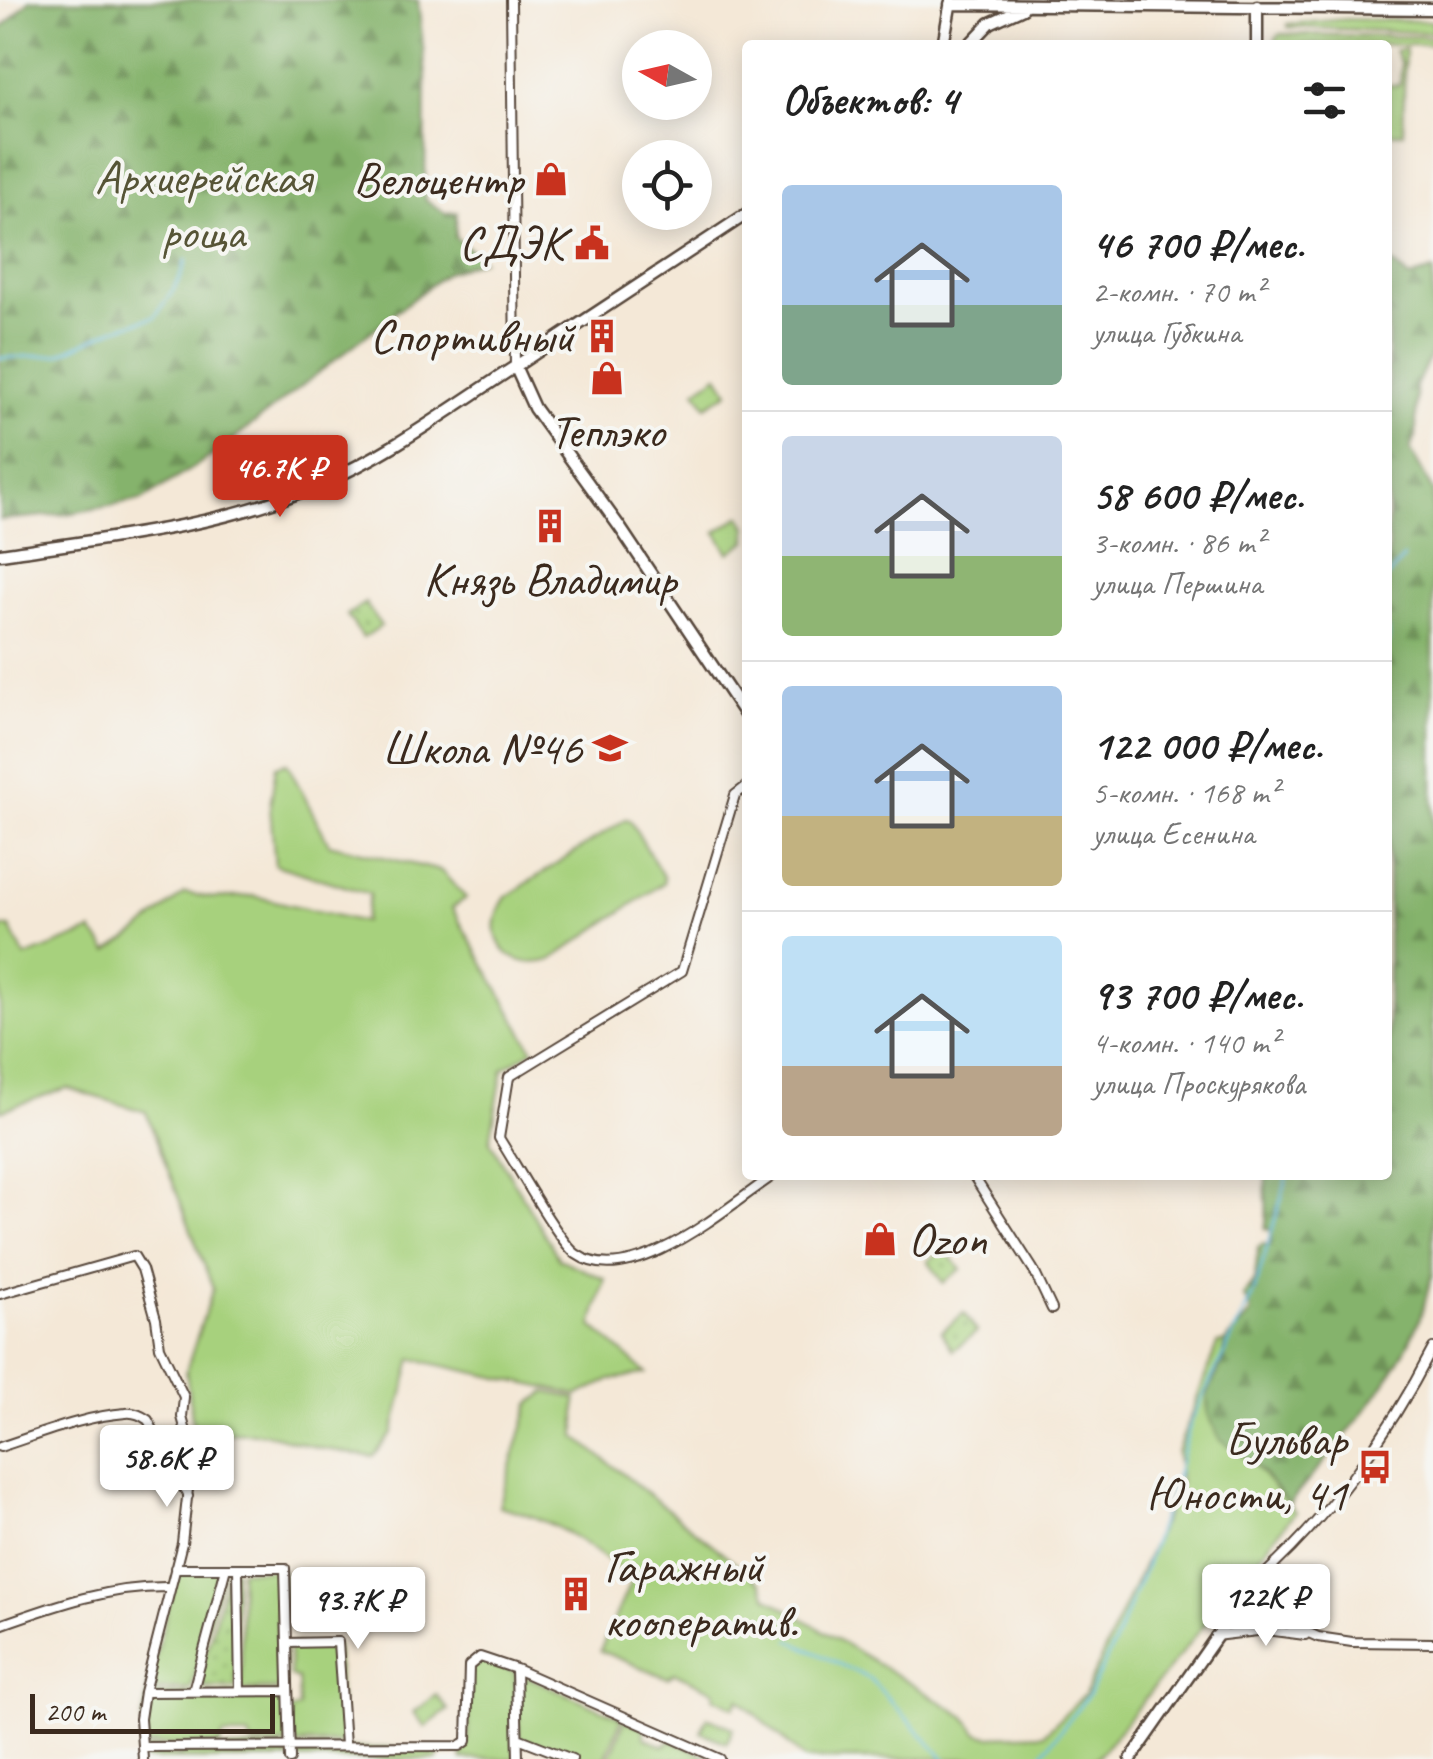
<!DOCTYPE html>
<html lang="ru">
<head>
<meta charset="utf-8">
<style>
	:root { --surface:#fff; --page:#f6f6f6; --text:#222; --muted:#767676; --line:#e0e0e0; --accent:#c8321e }
	body { margin:0; font-family:Caveat,sans-serif; background:var(--page); color:var(--text); height:100vh; display:flex; flex-direction:column; font-size:38px; white-space:nowrap }
	* { box-sizing:border-box; margin:0 }
	p { font-size:32px; color:var(--muted) }
	.icon { flex:none; width:55px; height:55px; fill:none; stroke:currentColor; stroke-width:2; stroke-linecap:round; stroke-linejoin:round }
	.map { position:relative; flex:1; overflow:hidden }
	.panel { position:absolute; left:742px; top:40px; width:650px; height:1140px; display:flex; flex-direction:column; background:var(--surface); border-radius:10px; box-shadow:0 5px 25px #0003 }
	.panel>* { flex:none }
	.needle { width:65px; rotate:278deg }
	.fabs { position:absolute; left:622px; top:30px; display:grid; gap:20px }
	.fabs a { display:grid; place-items:center; width:90px; height:90px; border-radius:50%; background:var(--surface); box-shadow:0 5px 25px #0003; font-size:50px }
	.scale { position:absolute; left:30px; bottom:25px; width:245px; box-sizing:border-box; padding-left:10px; border:5px solid #3b2a1e; border-top:0; font-size:28px; line-height:35px; white-space:nowrap; color:#3b2a1e; -webkit-text-stroke:8px #f6f6f2; paint-order:stroke }
	.price { position:absolute; translate:-50% -85px; padding:0 22px; border-radius:10px; background:#fff; color:#222; font-size:32px; line-height:65px; filter:drop-shadow(0 2px 5px #0008) }
	.price::after { content:''; position:absolute; left:50%; top:60px; width:30px; height:22px; margin-left:-15px; background:inherit; clip-path:polygon(0 0,100% 0,50% 100%) }
	.price.selected { background:var(--accent); color:#fff }
	ul { padding:0; list-style:none }
	li { display:flex; align-items:center; gap:30px; height:250px; padding:0 40px }
	li+li { border-top:2px solid var(--line) }
	li span { display:grid; place-items:center; flex:none; width:280px; height:200px; border-radius:10px; color:#555 }
	li>.icon { margin-inline-start:auto }
	span .icon { width:120px; height:120px; fill:#fffc; stroke-width:1 }
	li b { font-size:42px }
	h2 { display:flex; justify-content:space-between; align-items:center; height:120px; padding:0 40px; font-size:42px }
	.map>svg:first-child { display:block }
	.grass { fill:#a7d17d; stroke:#717e4e; stroke-width:2.5 }
	.forest { fill:url(#forest-firs); stroke:#606e45; stroke-width:2.5 }
	.park { fill:url(#park-dots); stroke:#717e4e; stroke-width:2.5 }
	.lines { fill:none; stroke-linecap:round; stroke-linejoin:round }
	.stream { stroke:#67bee4; stroke-width:2.5 }
	.street-casing { stroke:#57463a; stroke-width:12 }
	.secondary-casing { stroke:#57463a; stroke-width:15 }
	.street { stroke:#fff; stroke-width:8 }
	.secondary { stroke:#fff; stroke-width:10 }
	.labels { text-anchor:middle; dominant-baseline:central; stroke-width:8; stroke-linejoin:round; paint-order:stroke }
	.park-label { font-size:48px; fill:#565436; stroke:#f6f6f2 }
	.poi-label { font-size:48px; fill:#3b2a1e; stroke:#f6f6f2; text-anchor:end }
</style>
</head>
<body>
<div class="map">
<svg width="1433" height="1759" viewBox="0 0 1433 1759">
	<defs>
		<pattern id="forest-firs" width="22" height="20" patternUnits="userSpaceOnUse" patternTransform="scale(2.5)"><rect width="22" height="20" fill="#85b36c"/><path d="M5 1l3.5 6h-7zM16 11l3.5 6h-7z" fill="#6e9258"/></pattern>
		<pattern id="park-dots" width="8" height="8" patternUnits="userSpaceOnUse" patternTransform="scale(2.5)"><rect width="8" height="8" fill="#a7d17d"/><path d="M2 2h.1M6 6h.1" fill="none" stroke="#89aa66" stroke-width="1.8" stroke-linecap="round"/></pattern>
	</defs>
	<rect width="100%" height="100%" fill="#f6f6f2"/>
	<filter id="ink" filterUnits="userSpaceOnUse"><feTurbulence type="fractalNoise" baseFrequency=".01" numOctaves="2"/><feDisplacementMap in="SourceGraphic" scale="20" xChannelSelector="R" yChannelSelector="G"/><feConvolveMatrix kernelMatrix="1 2 1 2 8 2 1 2 1" color-interpolation-filters="sRGB"/></filter>
	<filter id="wash" filterUnits="userSpaceOnUse"><feTurbulence type="fractalNoise" baseFrequency=".0048" numOctaves="4" result="noise"/><feDisplacementMap in="SourceGraphic" scale="40" xChannelSelector="R" yChannelSelector="G"/><feGaussianBlur stdDeviation="2.25" result="paint"/><feColorMatrix in="noise" values="0 0 0 0 0 0 0 0 0 0 0 0 0 0 0 0 0 1.4 0 .05"/><feComposite in="paint" operator="in"/></filter>
	<g filter="url(#wash)">
		<rect width="100%" height="100%" fill="#f4e8d7"/>
		<path class="grass" d="M1346,19L1433,21V33L1288,27V24Z
			M1281,34L1433,37V44L1276,45V38Z
			M1405,48L1403,133H1388V85H1400L1401,64L1395,51Z
			M718,375L729,392L706,406L696,390Z
			M741,516L747,527V541L729,553L716,532Z
			M287,763L329,844L441,871L466,898L452,908L533,1050L503,1069L490,1141L559,1259L605,1279L592,1326L646,1373L610,1380L578,1395L412,1359L393,1433L373,1457L319,1448L264,1433L200,1432L193,1428L186,1371L213,1288L146,1112L67,1088L0,1111V927H10L25,957L92,931L108,952L137,933L184,893L214,898L254,896L364,922L370,894L275,865L270,807L276,766Z
			M626,819L630,820L664,878L663,883L551,960C508,973 479,936 506,897Z
			M1225,1342L1222,1363L1207,1394L1220,1440L1253,1463L1295,1512L1096,1759H805L739,1699L734,1707L714,1697L715,1691L675,1673L668,1678L600,1651L632,1579C585,1542 558,1521 499,1506L530,1404L546,1392L576,1398V1437L761,1583L767,1597L966,1717L977,1733L989,1736L1044,1734L1085,1694L1180,1484L1177,1453L1217,1344Z
			M178,1569L223,1570L191,1689L147,1690Z
			M240,1570H282L283,1599L277,1603L278,1645L284,1649L285,1689L242,1690Z
			M336,1644L343,1743L292,1744L291,1710L299,1707L298,1679L290,1676L289,1645Z
			M480,1659L515,1672L516,1759H462V1747L468,1741L470,1667Z
			M518,1673L622,1718L605,1759H577L519,1737Z
			M286,1693L287,1744H252L249,1736H223L220,1745H144L142,1719L147,1694Z
			M437,1695L448,1710L425,1727L414,1712Z
			M707,1717L733,1728L727,1743L701,1732Z
			M625,1720L644,1728V1737L664,1746L671,1740L713,1759H609Z
			M288,1748V1759H145L144,1749H164L167,1755H181L186,1749Z
			M292,1748H438V1759H292Z"/>
		<path class="forest" d="M30,0H418L426,75L425,199L445,213L457,212L455,237L482,260L447,272L216,453L142,500L66,514L0,520V30Z
			M1388,259L1409,278L1433,271V350L1416,386V437L1410,449L1433,491V1274C1428,1287 1426,1300 1422,1312C1398,1381 1335,1447 1289,1504L1253,1463L1220,1440L1208,1414L1207,1394L1222,1363L1225,1342L1250,1314V1307L1243,1296L1255,1279L1258,1247L1262,1244L1271,1245V1230L1265,1229C1269,1210 1264,1196 1266,1178L1262,1175H1388Z"/>
		<path class="park" d="M365,603L381,626L363,638L347,615Z
			M945,1248L961,1270L943,1283L928,1261Z
			M964,1313L977,1332L953,1350L941,1332Z
			M228,1570H235L236,1688H197Z"/>
		<g class="lines">
			<path class="stream" d="M0,358L58,355L114,329L155,317L179,281L186,260
				M1388,577L1404,557
				M1388,631V644
				M790,1640L870,1679L945,1759
				M1038,1759L1089,1694L1114,1644L1146,1565L1177,1473L1191,1421L1254,1292L1288,1175"/>
		</g>
	</g>
	<g filter="url(#ink)">
		<g class="lines">
			<g class="street-casing">
				<path id="street" d="M511,0L515,366
					M748,785L735,795L682,971L509,1077L499,1138C514,1161 559,1242 576,1254C631,1293 729,1205 774,1175
					M973,1175L1033,1269L1052,1309
					M0,1294L134,1256L142,1269L156,1319L160,1347L184,1397L182,1417L192,1453L182,1543L144,1692L140,1719L143,1759
					M0,1447C40,1434 84,1416 126,1413C134,1412 141,1415 148,1420L188,1496
					M175,1568H285L290,1759
					M238,1568L240,1691
					M1244 1600a14 14 0 1 1 28 0a14 14 0 1 1-28 0Z
					M1250,1587C1325,1523 1388,1436 1433,1348
					M1265,1614L1318,1637L1352,1642L1433,1643
					M1228,1624L1256,1614
					M0,1625C56,1605 110,1586 170,1587
					M1224,1626L1242,1595
					M1215,1636L1266,1630L1305,1635
					M287,1643L338,1642L345,1745
					M516,1669L518,1759
					M193,1691L226,1568
					M144,1692L288,1691
					M518,1738L572,1759
					M142,1747L460,1746L467,1741L469,1666L480,1657L516,1669L720,1759"/>
			</g>
			<g class="secondary-casing">
				<path id="secondary" d="M950,4L1433,9
					M943,45L951,1
					M969,45L990,23L1023,8
					M1257,45V6
					M515,366L534,408L619,526L748,719
					M0,554C108,538 217,528 318,485C388,455 450,409 513,368C591,316 669,265 748,213
					M1131,1759L1224,1626"/>
			</g>
			<use href="#street" class="street"/>
			<use href="#secondary" class="secondary"/>
		</g>
	</g>
	<defs>
		<g id="shop-bare" transform="scale(2.7)"><path d="M-5-2.5h2.3a2.7 3.5 0 0 1 5.4 0H5L5.5 6h-11ZM-1.5-2.5h3a1.5 2.3 0 0 0-3 0Z" fill="#c8321e" stroke="#f6f6f2" stroke-width="2.5" paint-order="stroke"/></g>
		<g id="civic-bare" transform="scale(2.7)"><path d="M-.6-6.5H3V-4.5H.6V-3L4-1V1h2V6H-6V1h2V-1L-.6-3ZM-1.2 2.5V6h2.4V2.5Z" fill="#c8321e" stroke="#f6f6f2" stroke-width="2.5" paint-order="stroke"/></g>
		<g id="building-bare" transform="scale(2.7)"><path d="M-4-6H4V6H1V3H-1V6H-4ZM-2.5-4.3h1.7v1.8h-1.7ZM.8-4.3h1.7v1.8H.8ZM-2.5-1h1.7V.8h-1.7ZM.8-1h1.7V.8H.8Z" fill="#c8321e" stroke="#f6f6f2" stroke-width="2.5" paint-order="stroke"/></g>
		<g id="school-bare" transform="scale(2.7)"><path d="M0-5L7-2L0 1L-7-2ZM-4 1L0 2.5L4 1V4Q0 6-4 4Z" fill="#c8321e" stroke="#f6f6f2" stroke-width="2.5" paint-order="stroke"/></g>
		<g id="bus-bare" transform="scale(2.7)"><path d="M-5-6H5V4H4V6H2V4H-2V6H-4V4H-5ZM-3.5-4V0h7V-4ZM-3.5 1.2v1.5H-2V1.2ZM2 1.2v1.5H3.5V1.2Z" fill="#c8321e" stroke="#f6f6f2" stroke-width="2.5" paint-order="stroke"/></g>
	</defs>
	<g fill-rule="evenodd">
		<use href="#shop-bare" x="551" y="179"/>
		<use href="#civic-bare" x="592" y="243"/>
		<use href="#building-bare" x="602" y="336"/>
		<use href="#shop-bare" x="607" y="378"/>
		<use href="#building-bare" x="550" y="526"/>
		<use href="#school-bare" x="610" y="748"/>
		<use href="#shop-bare" x="880" y="1239"/>
		<use href="#bus-bare" x="1375" y="1467"/>
		<use href="#building-bare" x="576" y="1594"/>
	</g>
	<g class="labels">
		<g class="park-label">
			<text x="203" y="177">Архиерейская<tspan x="203" dy="55">роща</tspan></text>
		</g>
		<g class="poi-label">
			<text x="523" y="179">Велоцентр</text>
			<text x="564" y="243">СДЭК</text>
			<text x="574" y="336">Спортивный</text>
			<text x="607" y="431" text-anchor="middle">Теплэко</text>
			<text x="550" y="579" text-anchor="middle">Князь Владимир</text>
			<text x="582" y="748">Школа №46</text>
			<text x="908" y="1239" text-anchor="start">Ozon</text>
			<text x="1347" y="1439">Бульвар<tspan x="1347" dy="55">Юности, 41</tspan></text>
			<text x="604" y="1566" text-anchor="start">Гаражный<tspan x="604" dy="55">кооператив.</tspan></text>
		</g>
	</g>
</svg>
<div class="fabs">
<a><svg class="needle" viewBox="-14 -14 28 28"><path d="M0-13l5 13h-10z" fill="#e53935"/><path d="M0 13l5-13h-10z" fill="#767676"/></svg></a>
<a><svg class="icon" aria-label="locate" viewBox="0 0 24 24"><circle cx="12" cy="12" r="6"/><path d="M12 2v4M12 18v4M2 12h4M18 12h4"/></svg></a>
</div>
<div class="scale">200 m</div>
<b class="price selected" style="left:280px;top:520px">46.7K ₽</b>
<b class="price" style="left:167px;top:1510px">58.6K ₽</b>
<b class="price" style="left:1266px;top:1649px">122K ₽</b>
<b class="price" style="left:358px;top:1652px">93.7K ₽</b>
<section class="panel">
<h2>Объектов: 4<svg class="icon" aria-label="filters" viewBox="0 0 24 24"><path d="M4 7h16M4 17h16"/><circle cx="9" cy="7" r="2"/><circle cx="15" cy="17" r="2"/></svg></h2>
<ul>
<li><span style="background:linear-gradient(#a9c7e8 60%,#7fa58c 0)"><svg class="icon" aria-label="home" viewBox="0 0 24 24"><path d="M3 11l9-7 9 7M6 9v11h12V9"/></svg></span><div><b>46 700 ₽/мес.</b><p>2-комн. · 70 m²</p><p>улица Губкина</p></div></li>
<li><span style="background:linear-gradient(#c9d6e8 60%,#8fb573 0)"><svg class="icon" aria-label="home" viewBox="0 0 24 24"><path d="M3 11l9-7 9 7M6 9v11h12V9"/></svg></span><div><b>58 600 ₽/мес.</b><p>3-комн. · 86 m²</p><p>улица Першина</p></div></li>
<li><span style="background:linear-gradient(#a9c7e8 65%,#c2b280 0)"><svg class="icon" aria-label="home" viewBox="0 0 24 24"><path d="M3 11l9-7 9 7M6 9v11h12V9"/></svg></span><div><b>122 000 ₽/мес.</b><p>5-комн. · 168 m²</p><p>улица Есенина</p></div></li>
<li><span style="background:linear-gradient(#bfe0f5 65%,#b9a48a 0)"><svg class="icon" aria-label="home" viewBox="0 0 24 24"><path d="M3 11l9-7 9 7M6 9v11h12V9"/></svg></span><div><b>93 700 ₽/мес.</b><p>4-комн. · 140 m²</p><p>улица Проскурякова</p></div></li>
</ul>
</section>
</div>
</body>
</html>
